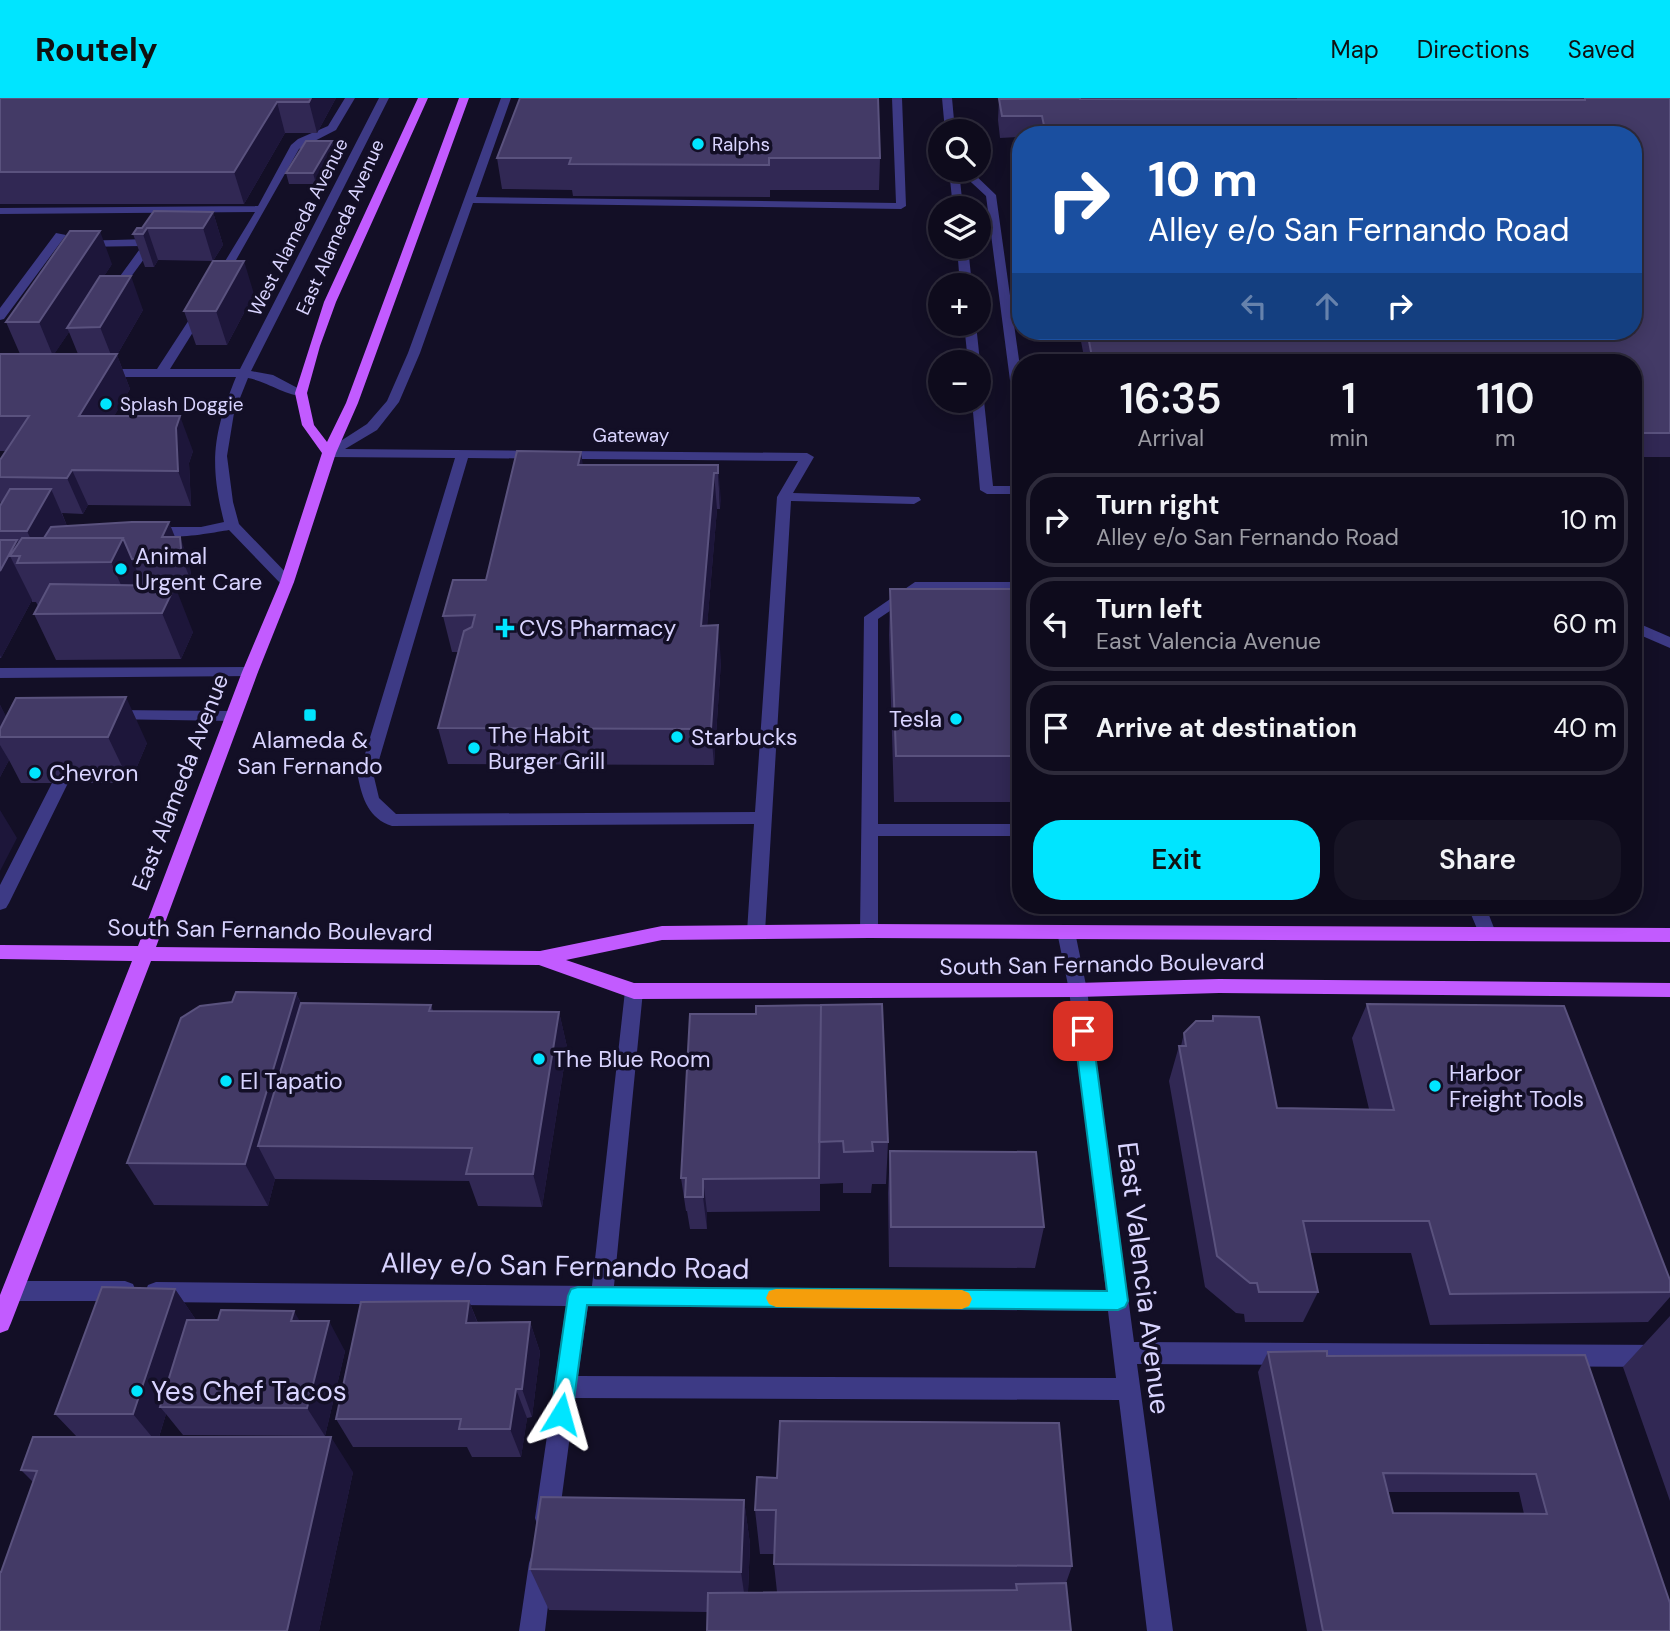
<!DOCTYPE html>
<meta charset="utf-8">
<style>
body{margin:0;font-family:"DM Sans",sans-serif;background:#171425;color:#f1f3f6;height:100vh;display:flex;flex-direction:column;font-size:26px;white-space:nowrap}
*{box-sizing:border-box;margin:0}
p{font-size:23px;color:#9b9ba3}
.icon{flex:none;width:38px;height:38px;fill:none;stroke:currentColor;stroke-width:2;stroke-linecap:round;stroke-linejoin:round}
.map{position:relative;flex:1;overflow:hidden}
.drawer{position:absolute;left:1012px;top:256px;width:630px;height:560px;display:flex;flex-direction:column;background:#0e0b1c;border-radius:28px;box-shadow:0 4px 18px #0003,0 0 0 2px #2e2b3b}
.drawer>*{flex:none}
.guide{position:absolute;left:1012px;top:28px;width:630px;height:214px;border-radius:28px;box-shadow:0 4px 18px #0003,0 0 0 2px #2e2b3b;background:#1a4fa0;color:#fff;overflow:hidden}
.tools{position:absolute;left:928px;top:21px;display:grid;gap:14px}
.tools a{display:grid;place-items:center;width:63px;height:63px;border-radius:50%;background:#0e0b1c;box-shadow:0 4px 18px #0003,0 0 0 2px #2e2b3b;font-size:35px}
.pin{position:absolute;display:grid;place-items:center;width:60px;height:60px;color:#fff;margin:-30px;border-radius:14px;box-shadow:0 4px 10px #0006}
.me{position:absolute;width:77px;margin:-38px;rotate:8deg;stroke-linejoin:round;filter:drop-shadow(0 0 5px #0008)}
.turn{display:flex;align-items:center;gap:24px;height:147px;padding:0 21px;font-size:32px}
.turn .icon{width:91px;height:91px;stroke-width:2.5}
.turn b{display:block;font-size:49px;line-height:60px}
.lanes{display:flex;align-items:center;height:66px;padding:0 21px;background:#0003;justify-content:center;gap:35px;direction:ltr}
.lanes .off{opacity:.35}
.eta{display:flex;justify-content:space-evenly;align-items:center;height:119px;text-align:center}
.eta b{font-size:42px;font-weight:600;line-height:49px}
.cta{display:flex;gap:14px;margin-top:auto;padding:14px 21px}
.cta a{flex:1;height:80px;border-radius:28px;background:#00e5ff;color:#111;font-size:28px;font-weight:600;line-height:80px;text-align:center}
.cta a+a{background:#171425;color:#f1f3f6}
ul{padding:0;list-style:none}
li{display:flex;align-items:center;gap:21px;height:94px;margin:0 14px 10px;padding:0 7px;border:4px solid #2e2b3b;border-radius:28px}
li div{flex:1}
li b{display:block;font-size:26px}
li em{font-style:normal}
header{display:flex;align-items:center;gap:42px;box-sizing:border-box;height:98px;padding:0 35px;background:#00e5ff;color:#111}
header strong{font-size:33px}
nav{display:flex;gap:38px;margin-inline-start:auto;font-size:24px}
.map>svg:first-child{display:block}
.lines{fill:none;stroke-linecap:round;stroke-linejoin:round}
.minor{fill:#3d3a85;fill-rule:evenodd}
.major{fill:#c25bff;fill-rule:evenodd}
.wall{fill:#312854;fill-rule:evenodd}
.shaded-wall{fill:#1d163a}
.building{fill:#433a66;stroke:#5a527e;stroke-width:2;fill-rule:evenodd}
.route{fill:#00e5ff;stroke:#0095a6;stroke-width:2}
.slow{fill:#f59e0b}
.poi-dot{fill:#00e5ff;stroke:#130f26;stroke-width:2.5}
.labels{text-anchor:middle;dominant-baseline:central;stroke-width:7;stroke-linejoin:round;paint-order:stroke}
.far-poi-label{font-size:19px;fill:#d9d4ff;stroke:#130f26;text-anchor:start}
.far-street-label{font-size:19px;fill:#d9d4ff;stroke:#130f26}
.poi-label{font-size:23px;fill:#d9d4ff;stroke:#130f26;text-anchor:start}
.street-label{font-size:23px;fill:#d9d4ff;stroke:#130f26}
.near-street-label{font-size:28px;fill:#d9d4ff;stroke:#130f26}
.near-poi-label{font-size:28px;fill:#d9d4ff;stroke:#130f26;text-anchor:start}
</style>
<header>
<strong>Routely</strong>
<nav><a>Map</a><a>Directions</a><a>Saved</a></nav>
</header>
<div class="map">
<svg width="1670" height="1533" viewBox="0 0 1670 1533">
<rect width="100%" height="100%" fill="#130f26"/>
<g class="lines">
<!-- minor -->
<path class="minor" d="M345,0h10l-19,32 -37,19 -76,134 -10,-2 42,-69 -255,2v-6l258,-2 33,-61 7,-6 30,-13z
M379,0h10l-138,273 22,4 34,18 -2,3c-14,2 -40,-15 -57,-18l-14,35 -7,43 6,46 6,22 53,55 2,3 -7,5 -5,-2 -53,-55c-18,3 -70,13 -84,1l7,-4h49l23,-5c-15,-60 -11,-88 12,-145h-137l-6,-4 6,-4h58l41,-63 4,-2 6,4 -38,61h70z
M501,0h10l-35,99 420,6 -4,-105h10l4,108 -5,3 -428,-6 -53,150 -21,49 -22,28 -32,19 462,4 7,4 -21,36 126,4 2,3 -7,4 -123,-3 -26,431 -3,5h-12l-3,-5 7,-108 -362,2c-23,-7 -30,-28 -34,-49l97,-319 -126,-1 -7,-4 45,-29 20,-23 21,-48zM468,360l330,3 -21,36 -22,315 -359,2 -17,-16 -5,-21z
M942,0h10l3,33h-10z
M949,72h21l26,25 24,172v48l-6,-4 -28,-215 -27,-25 4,37h-10z
M56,135l10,2 -62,84 -4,1v-12z
M150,137l10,2 -43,59 -4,1 -6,-3 35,-48 -62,1 -6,-3 6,-3 67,-2z
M957,149h11l4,38h-12z
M964,226h12l4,38 -2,3v-3h-10z
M978,299l6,4 9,85h27v8h-33l-7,-4 -8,-89h6z
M915,484h105v9l-102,1 -40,27v205h142v12h-142v95l-3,5h-12l-3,-5 4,-314z
M1633,523l37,16v11l-37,-16z
M250,569l5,1 3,4 -3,4 -255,2v-10z
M111,612l122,1 8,5 -8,5 -128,-2 -2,-4z
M60,679l8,6 -59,120 -3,5 -6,2v-25l52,-102z
M1467,807h18l11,28 -3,5h-12z
M1066,827l6,2 3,5 12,58 47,352 536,3v22l-533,-3 36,267h-26l-28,-231 -544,-2 -16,120 -3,9 -9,3 -9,-3 -3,-9 31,-212 -410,-4 -8,-3 -3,-7 3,-7 8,-3 436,4 33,-295 2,-5 7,-3 7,3 2,5 -29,295 492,5 -37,-301 -12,-58 3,-5zM588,1208l520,5 8,67 -538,-2z
M13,1183h112l8,3 3,7 -3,7 -8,3h-112l-8,-3 -3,-7 3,-7z
M541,1453l9,3 3,9 -8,68h-26l10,-68 3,-9z"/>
<!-- major -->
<path class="major" d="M418,0h10l-92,204 -16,44 -13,47 7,32 13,17 19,-39 113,-305h10l-111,305 -22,50 -42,129 -36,90 -102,275 384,4 122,-25 207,-2 801,4v14l-801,-4 -207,2 -96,20 68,23h444l141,-4 451,4v14l-451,-4 -141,4 -444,2 -95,-34 -388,-4 -140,362 -3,7 -8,3v-38l132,-334 -132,-2v-14l138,1 104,-274 38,-90 42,-129 -20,-28 -7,-32 29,-91z"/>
</g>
<!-- wall -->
<path class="wall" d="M0,0h336l-19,35h-32l-41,71h-244z
M1032,0l265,1v-1h373v359h-37v-95h-548l-6,-31h554v-196h-613v2l-20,1 -2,-18 1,-21z
M332,43l2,11 -18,32h-27l-3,-11z
M497,60h383l-1,32h-109v7l-197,-1 -1,-6 -70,-1z
M213,114l10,33 -10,16 -55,-1 -4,7h-9l-12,-33 9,-6z
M112,166l-8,12 39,34 -26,45 13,34 -16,27 79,35 -4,12 2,43 -103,-1 -5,9 -21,-1 5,13 108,11 14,24 3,22 -50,1 -1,2 52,46 -12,27 -125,1 -22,-46 4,-8 -2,-4h-4v-2l-31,58h-1v-152l1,-2 -1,-3v-41l6,-9h-6v-97h20l-14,-32zM69,234l9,22h-24z
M254,196l-27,51h-31l-12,-34z
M583,367h135l2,44h-3l-10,117 14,35 -7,104 -266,-1 -10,-36 21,-76h-7l-9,-36 43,-36z
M890,491h130v213h-126l-5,-167z
M0,607l6,12 141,26 -17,40h-109l-12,-23 -9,17z
M296,895l5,10 130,2 2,6 126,1 8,35 -25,160 -64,-1 -9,-25 -194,-2 -7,27 -114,-1 -27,-42 105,-161z
M1367,906l303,276v17l-22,25 -218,3 -19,-72h-101l8,39 -15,30h-58l-1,-8 -8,-1 -31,-26 -36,-206 10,-35h2l3,-13 27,-12 2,-5 64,92 92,1 -17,-71z
M756,916l132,128 -2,42h-14l-1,9h-28v-10l-23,1v27l-113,1v17h-17l-3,-18h-1l-5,-33z
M890,1053l154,76 -9,41 -146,-1 -1,-74z
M175,1191l21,31 104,1 45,30 -20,85 -142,-1 -17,-21 -7,23 194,35 -34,159h-319l1,-59 32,-90 -12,-12 56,-33 -22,-23z
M469,1203l9,22 52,-1 10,30 -8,65 -5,1 -6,39h-49l-5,-10h-114l-17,-28z
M1670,1218v185l-47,-134z
M1268,1254l59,4 258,-1 85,276h-363l-49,-259zM1387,1394h132l5,22 -131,-1z
M757,1379l315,89 -6,17 5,48 -364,-19 -158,-2 -19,-41 214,-69 6,44 -2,48h29l-3,-28v-10h-14l-5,-44z"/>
<!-- shaded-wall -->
<path class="shaded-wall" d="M311,0h25l-19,35 -8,-31z
M277,4l8,31 -41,71 -10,-32z
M332,43l2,11 -18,32 -3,-11z
M213,114l10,33 -10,16 -10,-33z
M147,130l11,32 -4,7 -11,-33z
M100,133l12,33 -41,63 -4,1 2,4 -16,24 -14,-34z
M244,163l10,33 -27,51 -11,-34z
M131,178l12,34 -26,45 13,34 -36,62 -15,-35 34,-56 -13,-33z
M180,318l13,35 -4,12 2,43 -13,-35 -2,-43z
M581,354l5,35 -8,-22z
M718,367l3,35 -1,9 -2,-36z
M72,372l16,35 -5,9 -16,-36z
M714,375l3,36 -13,153 -3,-36z
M51,391l20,46 -31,24 -13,-28z
M169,424l10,25 -17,-10z
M180,439l9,24 3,22 -10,-24z
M123,440l19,45 -11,25 -20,-46z
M17,442l11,23 -8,-7h-10l22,44 -31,58 -1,-3v-84z
M175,488l18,46 -12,27 -19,-46z
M718,527l3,36 -7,104 -3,-36z
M126,599l21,46 -17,40 -22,-46z
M0,607l17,32h-17z
M0,647l9,15 -9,17z
M0,712l17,28 -17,33z
M296,895l20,44 -58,109 17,33 -7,27 -23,-42z
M559,914l8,35 -25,160 -9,-33z
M703,1081l4,33v17l-4,-32z
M175,1191l21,31 -36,87 6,7 -9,29 -24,-29z
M469,1203l12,31 -15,-9z
M294,1213l17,30 -20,-20z
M329,1223l16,30 -20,85 -18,-28z
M530,1224l10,30 -8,65 -10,-28z
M516,1291l11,29 -6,39 -11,-28z
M331,1339l22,35 -34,159h-32z
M744,1402l6,44 -3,69 -6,-41z"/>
<!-- building -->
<path class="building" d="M0,0h311l-2,4h-32l-43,70h-234z
M520,0h358l2,60h-111v7l-200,-1 2,-6h-74z
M1080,0v1l505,1v-2h85v335h-37v-71h-540l-6,-31h546v-196h-587l-4,-19h-40l-3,-17z
M306,43h26l-19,32h-27z
M154,113l59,1 -10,16h-56l-4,6h-10l4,-6h5z
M70,133h30l-61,91h-33z
M213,163h31l-28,50h-32z
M100,178h31l-31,51 -33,1z
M0,256h117l-38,62h101l-4,12 2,43 -106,-1 -5,8 -67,-1v-17l29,-44h-29z
M517,353l64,1 -3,13h140v8h-4l-13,153 17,-1 -7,104 -273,-1 26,-97 8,-4 3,-12 -32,1 10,-36h33z
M10,391h41l-24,42h-27v-25z
M132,424h37l-7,15h18l2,22h-50l-9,-21h-79l7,-11z
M22,440h101l-12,24 -94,1 3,-7h-10z
M0,442h17l-17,31z
M50,486l125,2 -13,27 -128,1z
M890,491h130v167h-124z
M126,599l-18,40h-108v-8l16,-31z
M236,894l60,1 -51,171 -118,-1 54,-145 19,-12 32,-4z
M301,905l130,2 -2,6 130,1 -26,162h-67l6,-26 -214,-2z
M882,906l6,138h-16l1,9 -29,1 -1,-11 -24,1 2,-137z
M1367,906l197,2 106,274v12l-220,2 -21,-73h-126l15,71h-59l-2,-9h-7l-33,-27 -38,-210h7l-2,-13 12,-12h17v-5l46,1 18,91 117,2z
M821,907l-2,173 -116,1v18h-18l1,-19h-5l9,-164h66v-8z
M890,1053l146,1 8,75h-153z
M102,1189l73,2 -42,125h-78z
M469,1203l-3,22 64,-1 -8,67h-6l-6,40h-51l2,-10h-125l25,-117z
M221,1212l73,1 -3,10h38l-22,87 -147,-1 27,-87h31z
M1327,1253v5l258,-1 85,248v28h-347l-55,-279zM1383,1375l153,1 11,40 -154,-1z
M780,1323l279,2 13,143 -298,-2 2,-54h-21l2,-33 20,1z
M33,1339h298l-44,194h-287v-59h1l36,-101 -16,-1z
M541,1399l203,3 -3,72 -211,-3z
M1066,1485l5,48h-364l1,-38 309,-3 -1,-6z"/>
<!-- route -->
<path class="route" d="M1083,925l6,3 3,5 36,270 -3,6 -7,3 -531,-5 -15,109 -3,8 -8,3 -7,-3 -3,-8 17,-118 3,-7 7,-2 529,4 -33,-260 3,-5z"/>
<!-- slow -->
<path class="slow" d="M776,1191l186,1 7,3 3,6 -3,7 -7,3 -186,-2 -7,-3 -3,-6 3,-7z"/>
<!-- markers -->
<g class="poi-dot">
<circle cx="698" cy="46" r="7"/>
<circle cx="106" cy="306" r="7"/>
<circle cx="121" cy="471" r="7"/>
<path d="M501.5 519.5h7v7h7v7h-7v7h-7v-7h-7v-7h7z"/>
<rect x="303" y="610" width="14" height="14" rx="3.5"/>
<circle cx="956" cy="621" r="7"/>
<circle cx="677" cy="639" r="7"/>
<circle cx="474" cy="650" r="7"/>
<circle cx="35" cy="675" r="7"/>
<circle cx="539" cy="961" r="7"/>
<circle cx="226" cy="983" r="7"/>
<circle cx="1435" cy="988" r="7"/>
<circle cx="137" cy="1293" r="7"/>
</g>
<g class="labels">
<!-- far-poi labels -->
<g class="far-poi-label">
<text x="712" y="46">Ralphs</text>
<text x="120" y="306">Splash Doggie</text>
</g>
<!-- far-street labels -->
<g class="far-street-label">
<text transform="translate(298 129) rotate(-63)">West Alameda Avenue</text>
<text transform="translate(340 129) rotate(-66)">East Alameda Avenue</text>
<text x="631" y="337">Gateway</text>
</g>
<!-- poi labels -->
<g class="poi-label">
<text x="135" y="458">Animal<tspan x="135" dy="26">Urgent Care</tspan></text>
<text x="519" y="530">CVS Pharmacy</text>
<text x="942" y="621" text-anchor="end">Tesla</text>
<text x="488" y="637">The Habit<tspan x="488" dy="26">Burger Grill</tspan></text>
<text x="691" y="639">Starbucks</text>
<text x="310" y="642" text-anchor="middle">Alameda &amp;<tspan x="310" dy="26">San Fernando</tspan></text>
<text x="49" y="675">Chevron</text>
<text x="553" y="961">The Blue Room</text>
<text x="1449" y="975">Harbor<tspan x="1449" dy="26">Freight Tools</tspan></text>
<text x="240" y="983">El Tapatio</text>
</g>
<!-- street labels -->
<g class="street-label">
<text transform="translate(180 684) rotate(-69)">East Alameda Avenue</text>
<text transform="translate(270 832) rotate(1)">South San Fernando Boulevard</text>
<text transform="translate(1102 866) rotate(-1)">South San Fernando Boulevard</text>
</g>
<!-- near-street labels -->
<g class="near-street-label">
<text transform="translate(565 1168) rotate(1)">Alley e/o San Fernando Road</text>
<text transform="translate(1144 1180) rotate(83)">East Valencia Avenue</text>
</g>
<!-- near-poi labels -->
<g class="near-poi-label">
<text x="151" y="1293">Yes Chef Tacos</text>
</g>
</g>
</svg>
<div class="tools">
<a><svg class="icon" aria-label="search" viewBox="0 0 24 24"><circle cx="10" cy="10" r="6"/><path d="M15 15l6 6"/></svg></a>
<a><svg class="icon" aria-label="layers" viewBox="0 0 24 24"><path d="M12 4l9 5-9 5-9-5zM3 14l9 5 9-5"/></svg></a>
<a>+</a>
<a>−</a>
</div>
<div class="pin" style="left:1083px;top:933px;background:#d93025"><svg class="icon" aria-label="arrive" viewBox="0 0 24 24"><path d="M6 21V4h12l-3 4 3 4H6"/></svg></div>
<svg class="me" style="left:561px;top:1316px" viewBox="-20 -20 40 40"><path d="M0-17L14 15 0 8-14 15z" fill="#00e5ff" stroke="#fff" stroke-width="4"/></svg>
<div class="guide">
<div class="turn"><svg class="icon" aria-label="right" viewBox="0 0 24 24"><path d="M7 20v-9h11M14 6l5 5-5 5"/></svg><div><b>10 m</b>Alley e/o San Fernando Road</div></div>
<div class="lanes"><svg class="icon off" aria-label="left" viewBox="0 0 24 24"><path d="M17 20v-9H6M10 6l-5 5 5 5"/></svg><svg class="icon off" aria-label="ahead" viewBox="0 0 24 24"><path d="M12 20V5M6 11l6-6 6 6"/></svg><svg class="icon" aria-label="right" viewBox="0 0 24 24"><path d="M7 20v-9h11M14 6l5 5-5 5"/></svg></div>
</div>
<section class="drawer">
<div class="eta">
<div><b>16:35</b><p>Arrival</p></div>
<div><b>1</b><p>min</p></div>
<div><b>110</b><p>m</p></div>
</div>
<ul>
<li><svg class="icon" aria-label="right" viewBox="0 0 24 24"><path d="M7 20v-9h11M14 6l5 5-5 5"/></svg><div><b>Turn right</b><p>Alley e/o San Fernando Road</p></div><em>10 m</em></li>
<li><svg class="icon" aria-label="left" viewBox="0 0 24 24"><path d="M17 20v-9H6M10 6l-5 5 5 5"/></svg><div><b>Turn left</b><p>East Valencia Avenue</p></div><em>60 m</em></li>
<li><svg class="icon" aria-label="arrive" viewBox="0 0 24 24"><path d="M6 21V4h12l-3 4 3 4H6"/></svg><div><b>Arrive at destination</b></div><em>40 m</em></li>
</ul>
<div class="cta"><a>Exit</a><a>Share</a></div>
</section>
</div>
